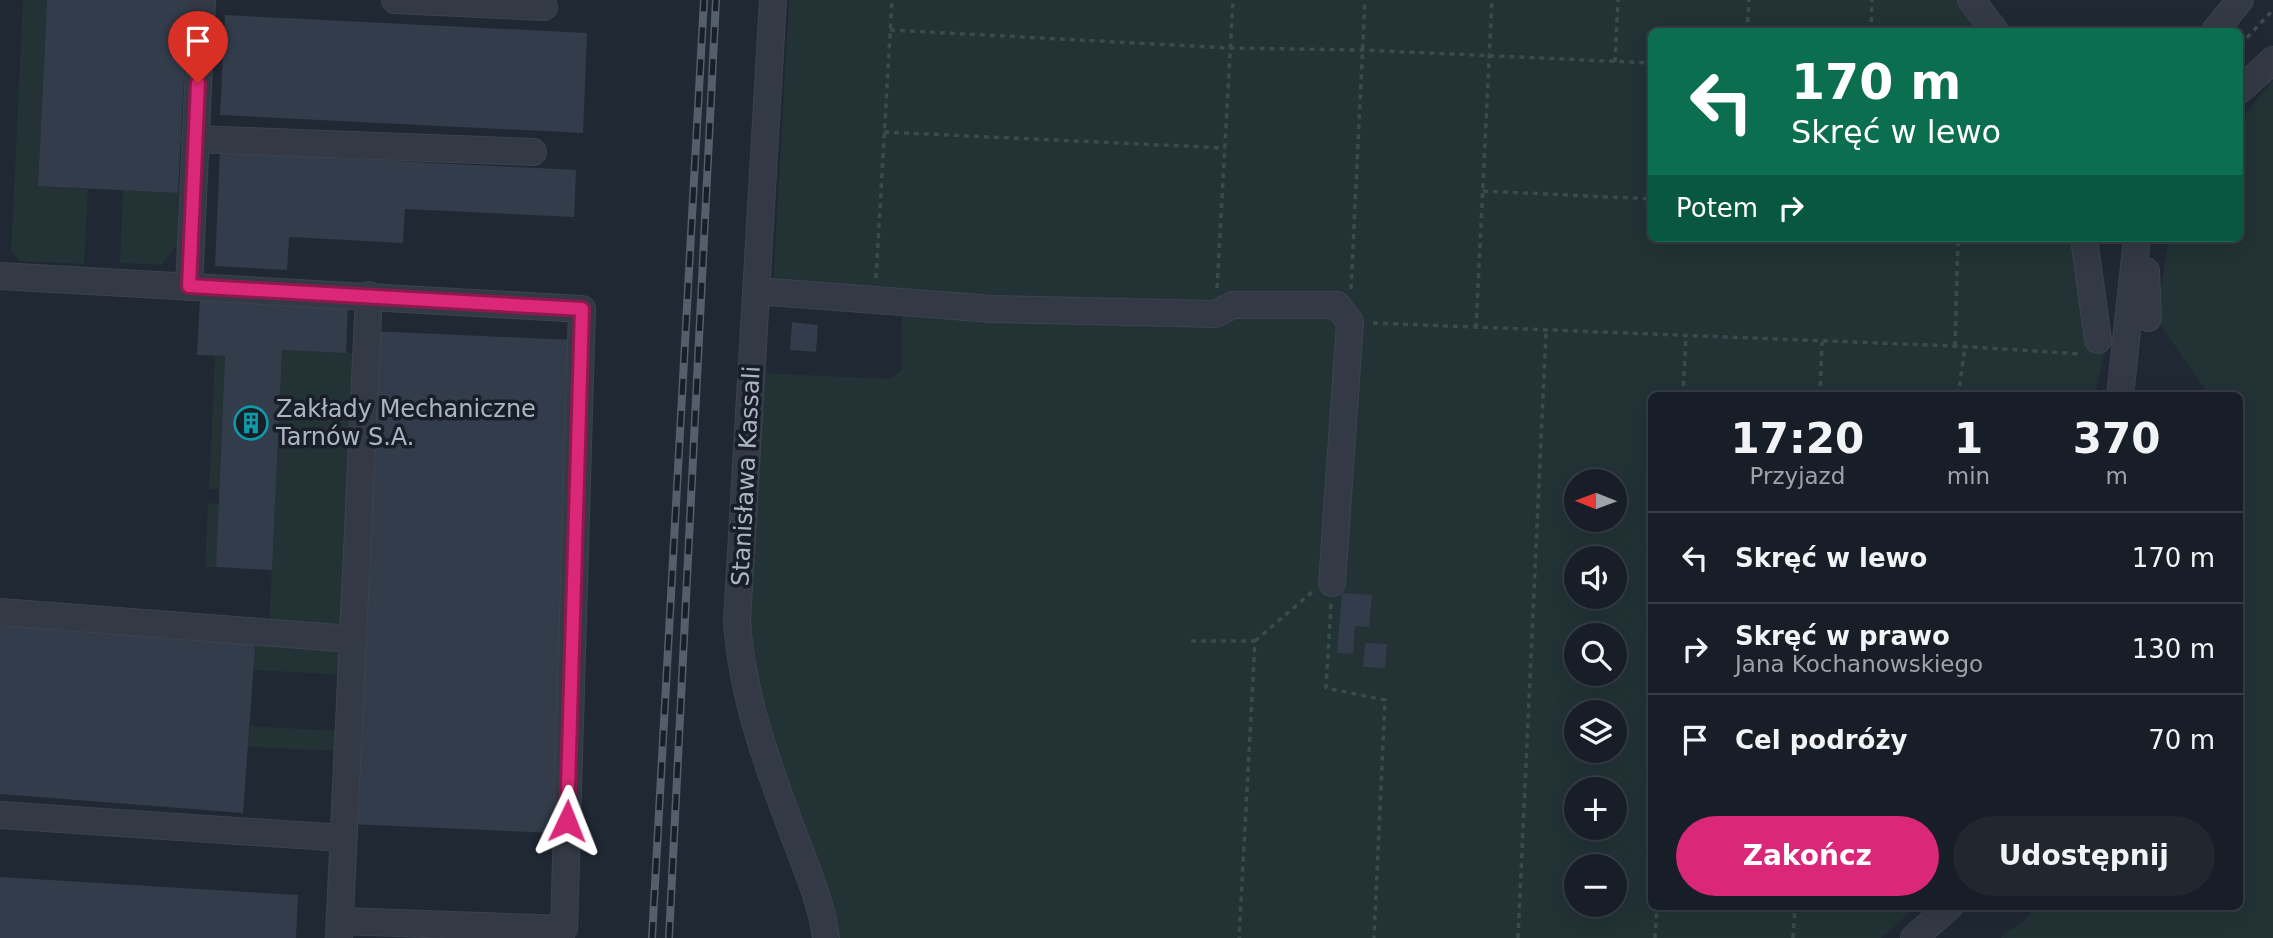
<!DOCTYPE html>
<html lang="pl">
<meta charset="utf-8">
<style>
body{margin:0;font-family:"DejaVu Sans",sans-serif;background:#21272f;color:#f1f3f6;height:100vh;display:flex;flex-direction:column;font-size:26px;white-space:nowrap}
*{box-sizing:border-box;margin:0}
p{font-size:23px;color:#9fa2a7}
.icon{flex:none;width:38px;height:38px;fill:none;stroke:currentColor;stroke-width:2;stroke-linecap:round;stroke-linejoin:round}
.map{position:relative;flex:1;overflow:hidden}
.sheet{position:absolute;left:1648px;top:392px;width:595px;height:518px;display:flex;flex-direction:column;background:#181e27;border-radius:10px;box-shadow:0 7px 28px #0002,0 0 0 2px #363c44}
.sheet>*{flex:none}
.guide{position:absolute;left:1648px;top:28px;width:595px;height:214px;border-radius:10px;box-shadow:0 7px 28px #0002,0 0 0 2px #363c44;background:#0b6e4f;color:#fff;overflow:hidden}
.needle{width:46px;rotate:271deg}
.fabs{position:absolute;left:1564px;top:469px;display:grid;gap:14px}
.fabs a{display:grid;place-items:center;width:63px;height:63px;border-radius:50%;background:#181e27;box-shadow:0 7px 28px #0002,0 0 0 2px #363c44;font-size:35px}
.pin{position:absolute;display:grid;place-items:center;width:60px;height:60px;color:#fff;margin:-72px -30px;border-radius:50% 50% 50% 0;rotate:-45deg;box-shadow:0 0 7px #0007}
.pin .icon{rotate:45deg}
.me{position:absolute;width:77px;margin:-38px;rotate:2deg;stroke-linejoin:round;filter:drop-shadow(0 0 5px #0008)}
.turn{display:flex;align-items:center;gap:24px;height:147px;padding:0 28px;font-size:32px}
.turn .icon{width:91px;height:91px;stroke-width:2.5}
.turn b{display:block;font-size:49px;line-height:60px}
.then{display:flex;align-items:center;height:66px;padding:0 28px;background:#0003;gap:14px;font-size:26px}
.eta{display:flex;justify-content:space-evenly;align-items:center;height:119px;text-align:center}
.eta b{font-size:42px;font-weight:700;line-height:49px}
.button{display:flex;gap:14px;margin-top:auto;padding:14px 28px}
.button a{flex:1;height:80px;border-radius:42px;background:#db2777;color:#fff;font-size:28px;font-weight:700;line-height:80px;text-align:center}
.button a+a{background:#21272f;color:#f1f3f6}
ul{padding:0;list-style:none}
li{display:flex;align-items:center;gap:21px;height:91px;padding:0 28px;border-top:2px solid #363c44}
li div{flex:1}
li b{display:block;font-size:26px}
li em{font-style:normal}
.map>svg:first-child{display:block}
.green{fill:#223235;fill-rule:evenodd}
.building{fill:#323c4a}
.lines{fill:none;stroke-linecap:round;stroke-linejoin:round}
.minor-casing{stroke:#3d434e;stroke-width:28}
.path{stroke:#3a4b4d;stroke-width:3.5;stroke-dasharray:5 5;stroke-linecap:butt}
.minor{stroke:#333a45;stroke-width:26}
.rail-casing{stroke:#555e6b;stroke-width:8}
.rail{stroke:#191f29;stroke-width:5;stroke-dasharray:16;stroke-linecap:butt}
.route-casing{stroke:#8e194d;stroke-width:18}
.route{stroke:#db2777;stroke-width:12}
.labels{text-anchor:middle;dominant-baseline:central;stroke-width:7;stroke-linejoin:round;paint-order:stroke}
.poi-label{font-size:24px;fill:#adb4c2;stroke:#191f29;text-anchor:start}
.street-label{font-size:24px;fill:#adb4c2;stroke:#191f29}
</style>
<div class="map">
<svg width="2273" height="938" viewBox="0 0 2273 938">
<rect width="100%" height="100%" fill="#202834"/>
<!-- green -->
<path class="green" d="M23,0h24l-9,185 50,4 -4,75 -64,-3 -9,-10z
M789,0h1167l25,31 -329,1v206h424l31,103 -12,54 -443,1v510l264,1 -35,31h-1048l-87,-278 16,-287 128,6 11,-8 1,-63 -130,-6zM1577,481h38v39h-38zM1577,558h38v39h-38zM1577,635h38v39h-38zM1577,712h38v39h-38zM1577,789h38v39h-38zM1577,866h38v39h-38z
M2273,80v858h-273l28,-21 5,-10 207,-1v-510l-37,-1 2,-6 -49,-70 13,-81h71v-117z
M123,190l55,3 -1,52 -16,20 -41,-2z
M282,350l76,3 -11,278 -78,-3z
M215,356h10l-6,133h-10z
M208,503l11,1 -3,63h-11z
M256,641l90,4 -1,30 -91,-5z
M250,726l88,5v20l-90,-4z"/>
<!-- building -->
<path class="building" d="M47,0h141l-10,193 -140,-7z
M225,15l362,18 -4,100 -363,-18z
M220,152l356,18 -2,47 -169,-8 -2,34 -114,-6 -2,33 -72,-4z
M200,298l148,7 -2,48 -64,-3 -10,220 -56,-3 9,-211 -28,-1z
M792,322l26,3 -2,27 -26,-2z
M371,331l203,9 -21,493 -204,-9z
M1342,593l30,2 -3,32 -14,-1 -2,28 -16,-1z
M0,617l256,19 -13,177 -243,-19z
M1365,643l22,1 -2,24 -22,-1z
M0,877l298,18 -2,43h-296z"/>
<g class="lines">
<defs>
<path id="minor" d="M395,0l149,7
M773,0l-36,621c5,74 29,140 55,209 13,35 29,70 34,108
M1971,0l25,32
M2214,32l26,-32
M2240,90l33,-30
M195,139l338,13
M2084,238l14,102
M2146,271l2,47
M0,276l582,33 -18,620 -224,-8
M189,287l13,-287
M757,291l236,18 222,5 18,-9h104l13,17 -18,261
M2120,396l17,-158
M0,612l352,27
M0,815l343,23
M339,936l30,-641
M1914,938l36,-32"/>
</defs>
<!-- minor casing -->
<use href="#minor" class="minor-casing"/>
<!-- path -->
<path class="path" d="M890,30l340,18 132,2 290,13
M1747,32l2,-32
M1871,32l1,-32
M2240,45l33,-35
M1615,62l3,-62
M884,132l341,16
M1483,191l169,8
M876,278l16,-278
M1217,288l16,-288
M1351,289l14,-289
M1373,323l582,23 127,8
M1476,328l16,-328
M1955,346l3,-108
M1683,396l3,-60
M1820,396l2,-54
M1958,396l7,-49
M1331,604l-5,84 59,12 -11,238
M1191,641h64l-16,297
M1255,641l57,-49
M1518,938l28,-606
M1655,938l2,-32
M1793,938l2,-32"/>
<!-- minor -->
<use href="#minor" class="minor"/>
<defs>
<path id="rail" d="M652,938l52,-938
M669,938l47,-938"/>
</defs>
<!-- rail casing -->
<use href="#rail" class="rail-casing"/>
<!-- rail -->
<use href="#rail" class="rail"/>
</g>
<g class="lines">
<defs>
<path id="route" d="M198,83l-9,203 393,23 -15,512"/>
</defs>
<!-- route casing -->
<use href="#route" class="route-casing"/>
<!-- route -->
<use href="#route" class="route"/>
</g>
<!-- icons -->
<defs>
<symbol id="building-ring" viewBox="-11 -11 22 22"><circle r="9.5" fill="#191f29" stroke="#0f9aa8" stroke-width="1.5"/><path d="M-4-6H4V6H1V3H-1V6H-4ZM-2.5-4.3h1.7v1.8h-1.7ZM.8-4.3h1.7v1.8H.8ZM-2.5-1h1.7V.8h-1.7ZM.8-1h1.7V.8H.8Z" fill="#0f9aa8"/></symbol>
</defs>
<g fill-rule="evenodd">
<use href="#building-ring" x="232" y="404" width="38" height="38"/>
</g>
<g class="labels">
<!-- poi labels -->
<g class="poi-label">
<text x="276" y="409">Zakłady Mechaniczne<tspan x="276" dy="28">Tarnów S.A.</tspan></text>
</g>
<!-- street labels -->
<g class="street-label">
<text transform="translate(746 476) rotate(-87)">Stanisława Kassali</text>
</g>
</g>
</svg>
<div class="fabs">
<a><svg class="needle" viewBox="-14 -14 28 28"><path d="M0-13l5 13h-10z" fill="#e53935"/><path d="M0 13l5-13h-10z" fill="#9fa2a7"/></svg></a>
<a><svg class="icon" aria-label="sound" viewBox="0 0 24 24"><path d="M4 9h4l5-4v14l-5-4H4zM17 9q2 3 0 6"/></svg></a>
<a><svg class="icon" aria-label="search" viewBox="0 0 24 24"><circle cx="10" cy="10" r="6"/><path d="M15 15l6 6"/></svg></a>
<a><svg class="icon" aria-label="layers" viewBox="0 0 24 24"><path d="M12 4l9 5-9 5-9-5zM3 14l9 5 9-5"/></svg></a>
<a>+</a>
<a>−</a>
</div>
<div class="pin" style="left:198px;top:83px;background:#d93025"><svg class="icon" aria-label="arrive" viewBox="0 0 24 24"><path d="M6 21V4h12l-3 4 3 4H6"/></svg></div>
<svg class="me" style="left:567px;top:821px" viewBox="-20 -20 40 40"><path d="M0-17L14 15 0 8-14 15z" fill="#db2777" stroke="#fff" stroke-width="4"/></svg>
<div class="guide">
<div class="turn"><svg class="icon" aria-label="left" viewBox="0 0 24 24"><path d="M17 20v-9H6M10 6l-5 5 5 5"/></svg><div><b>170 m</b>Skręć w lewo</div></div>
<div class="then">Potem<svg class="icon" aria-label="right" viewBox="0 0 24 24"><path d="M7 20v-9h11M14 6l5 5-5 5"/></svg></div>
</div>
<section class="sheet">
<div class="eta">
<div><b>17:20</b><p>Przyjazd</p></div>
<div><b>1</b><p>min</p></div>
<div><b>370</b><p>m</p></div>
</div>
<ul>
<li><svg class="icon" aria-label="left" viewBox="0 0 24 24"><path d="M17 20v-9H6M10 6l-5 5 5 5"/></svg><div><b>Skręć w lewo</b></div><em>170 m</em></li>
<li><svg class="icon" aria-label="right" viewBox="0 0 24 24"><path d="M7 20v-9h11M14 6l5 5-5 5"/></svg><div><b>Skręć w prawo</b><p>Jana Kochanowskiego</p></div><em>130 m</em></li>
<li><svg class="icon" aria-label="arrive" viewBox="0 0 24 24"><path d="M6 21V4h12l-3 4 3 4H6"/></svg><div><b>Cel podróży</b></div><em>70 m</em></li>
</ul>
<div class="button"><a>Zakończ</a><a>Udostępnij</a></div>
</section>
</div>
